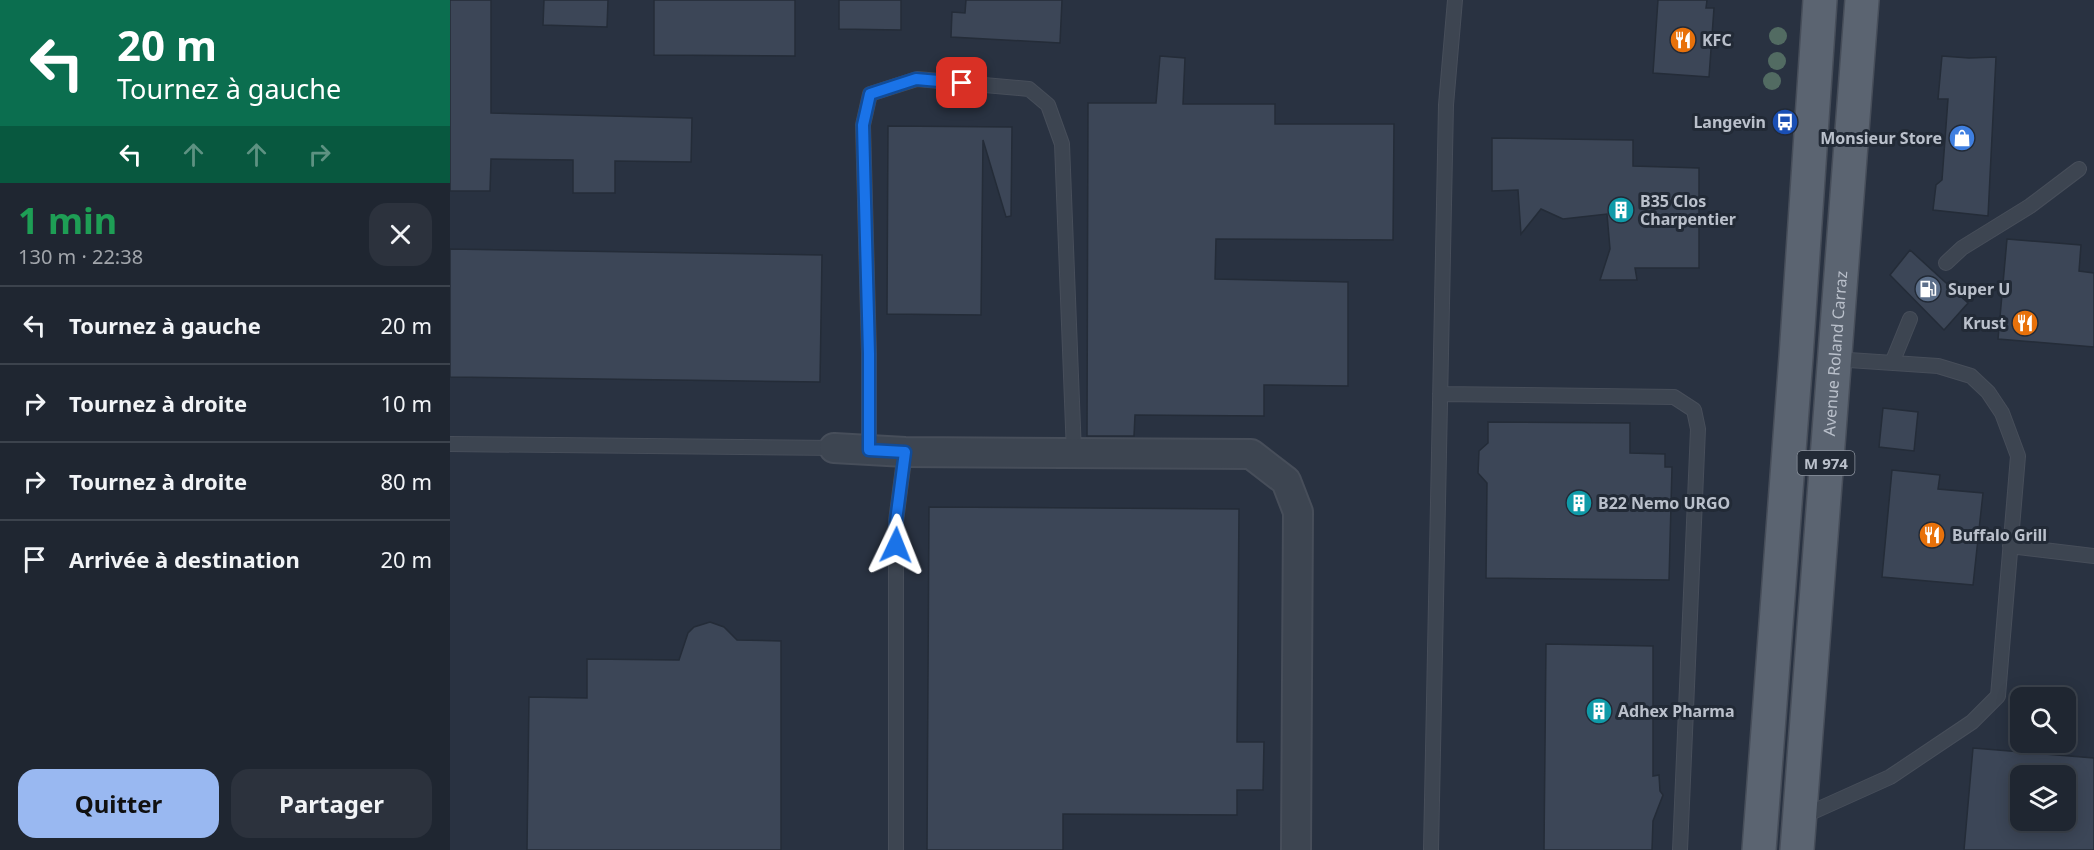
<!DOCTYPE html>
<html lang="fr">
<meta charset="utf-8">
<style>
body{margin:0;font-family:"Noto Sans",sans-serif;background:#2c323d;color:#f1f3f6;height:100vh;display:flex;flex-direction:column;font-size:22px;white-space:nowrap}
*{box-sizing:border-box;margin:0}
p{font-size:20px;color:#a1a5ab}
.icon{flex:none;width:33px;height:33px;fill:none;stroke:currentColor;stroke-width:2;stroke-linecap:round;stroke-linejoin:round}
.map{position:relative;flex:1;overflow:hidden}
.side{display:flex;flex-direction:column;background:#1f2631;width:450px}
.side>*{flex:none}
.banner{background:#0b6e4f;color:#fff;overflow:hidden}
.buttons{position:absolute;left:1560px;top:687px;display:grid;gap:12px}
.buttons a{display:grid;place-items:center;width:66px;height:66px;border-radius:12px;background:#1f2631;box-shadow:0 3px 15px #0003,0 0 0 2px #3c434d;font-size:30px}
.pin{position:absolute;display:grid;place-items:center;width:51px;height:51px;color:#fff;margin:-26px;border-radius:12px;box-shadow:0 3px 9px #0006}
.me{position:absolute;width:66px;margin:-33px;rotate:2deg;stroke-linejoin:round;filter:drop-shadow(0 0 4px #0008)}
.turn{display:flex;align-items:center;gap:21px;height:126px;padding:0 18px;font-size:27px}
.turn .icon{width:78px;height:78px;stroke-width:2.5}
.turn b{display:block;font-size:42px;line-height:51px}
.lanes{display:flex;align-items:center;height:57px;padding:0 18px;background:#0003;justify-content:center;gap:30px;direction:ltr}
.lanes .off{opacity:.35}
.round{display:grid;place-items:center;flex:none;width:63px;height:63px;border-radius:18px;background:#2c323d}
.head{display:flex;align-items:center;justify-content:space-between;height:102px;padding:0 18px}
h1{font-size:36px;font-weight:700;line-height:45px;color:#1e9e55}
.action{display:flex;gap:12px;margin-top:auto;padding:12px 18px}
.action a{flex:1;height:69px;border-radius:18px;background:#99b8f1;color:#111;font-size:24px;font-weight:700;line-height:69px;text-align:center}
.action a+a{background:#2c323d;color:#f1f3f6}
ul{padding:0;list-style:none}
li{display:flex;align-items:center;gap:18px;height:78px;padding:0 18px;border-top:2px solid #3c434d}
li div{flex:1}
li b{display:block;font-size:22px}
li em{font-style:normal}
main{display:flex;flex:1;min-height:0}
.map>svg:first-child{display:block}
.building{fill:#3c4657;stroke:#242c38;stroke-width:1.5;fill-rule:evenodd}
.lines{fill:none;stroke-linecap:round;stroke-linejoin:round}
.service-casing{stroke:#474e5a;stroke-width:16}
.minor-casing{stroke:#474e5a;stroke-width:32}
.primary-casing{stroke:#474e5a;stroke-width:36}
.service{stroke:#3d4551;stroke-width:14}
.minor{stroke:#3d4551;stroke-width:28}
.primary{stroke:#5b6471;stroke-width:33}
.tree{fill:#526b62}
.route-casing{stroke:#114b97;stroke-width:15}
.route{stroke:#1a73e8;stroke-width:10}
.labels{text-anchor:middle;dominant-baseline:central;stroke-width:6;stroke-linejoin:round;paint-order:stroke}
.shield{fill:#222a36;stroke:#8c939e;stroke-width:1.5}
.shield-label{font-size:15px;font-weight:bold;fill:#bac0cb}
.poi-label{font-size:16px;font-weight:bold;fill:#bac0cb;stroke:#222a36;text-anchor:start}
.street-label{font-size:16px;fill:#bac0cb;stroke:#222a36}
</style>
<main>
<section class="side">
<div class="banner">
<div class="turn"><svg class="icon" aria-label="left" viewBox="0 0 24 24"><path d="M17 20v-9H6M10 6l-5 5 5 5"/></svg><div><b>20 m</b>Tournez à gauche</div></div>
<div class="lanes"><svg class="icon" aria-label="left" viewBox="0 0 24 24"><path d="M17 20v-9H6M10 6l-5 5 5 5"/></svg><svg class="icon off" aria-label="ahead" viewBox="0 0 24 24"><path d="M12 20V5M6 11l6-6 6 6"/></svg><svg class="icon off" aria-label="ahead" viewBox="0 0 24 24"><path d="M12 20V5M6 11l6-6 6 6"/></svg><svg class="icon off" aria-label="right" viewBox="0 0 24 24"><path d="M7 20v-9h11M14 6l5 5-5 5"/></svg></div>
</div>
<div class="head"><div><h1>1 min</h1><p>130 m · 22:38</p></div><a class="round"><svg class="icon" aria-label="close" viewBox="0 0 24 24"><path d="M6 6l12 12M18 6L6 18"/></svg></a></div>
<ul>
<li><svg class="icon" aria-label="left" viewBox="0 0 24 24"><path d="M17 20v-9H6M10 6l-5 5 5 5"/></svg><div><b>Tournez à gauche</b></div><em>20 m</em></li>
<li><svg class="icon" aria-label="right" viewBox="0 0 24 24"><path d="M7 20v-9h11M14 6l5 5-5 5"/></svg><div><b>Tournez à droite</b></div><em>10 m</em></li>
<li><svg class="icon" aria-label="right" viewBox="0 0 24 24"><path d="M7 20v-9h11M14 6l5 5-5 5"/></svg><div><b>Tournez à droite</b></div><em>80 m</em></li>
<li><svg class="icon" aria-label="arrive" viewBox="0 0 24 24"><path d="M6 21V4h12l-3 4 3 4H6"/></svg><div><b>Arrivée à destination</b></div><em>20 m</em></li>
</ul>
<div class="action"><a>Quitter</a><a>Partager</a></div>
</section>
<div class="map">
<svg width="1644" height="850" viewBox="0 0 1644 850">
<rect width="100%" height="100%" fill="#293241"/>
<!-- building -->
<path class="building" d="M0,0h41v113l201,5 -1,44 -76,-1v32h-42v-33l-82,-1 -1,32h-40z
M94,0h64l-1,27 -64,-2z
M204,0h141v56l-141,-1z
M389,0h62v30l-62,-1z
M516,0h96l-2,43 -109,-6 1,-25 13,1z
M1208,0h49l-1,8h8l-5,69 -56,-4z
M710,56l25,2 -2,46h92v20h119l-1,116 -177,-1 -1,40 133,3v104l-84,-1v31l-129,-1 -1,21h-47l1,-333h68z
M1492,56l27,2 27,-1 -8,159 -55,-6 3,-25 6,-5 6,-81h-10z
M438,126l124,1 -1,89 -5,1 -23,-77 -2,175 -94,-1z
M1042,138l141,2v26l66,2v100h-64l2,12h-37l10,-31 -3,-35 -44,5 -22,-10 -20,25 -3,-44 -26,1z
M1557,239l74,6 -2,26 15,2v74l-96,-8z
M0,249l372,6 -2,127 -370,-5z
M1460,250l58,53 -24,27 -54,-55z
M1433,408l35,4 -4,39 -35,-4z
M1038,422l142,1v30l35,1v13h7l-3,113 -183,-2 1,-95 -9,-10 1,-22 9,-8z
M1442,470l48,5 -2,14 45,4 -10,92 -91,-8z
M479,507l310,2 -2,233h27l-1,48h-26v25l-174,-1v36h-136z
M260,622l14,5 13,13 44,1v209h-254l2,-153 58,1v-39l92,1 9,-27 6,-6z
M1096,644l107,2v130l6,-1 1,16 3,4 -10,26 -1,29h-108z
M1523,748l121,10v92h-130zM1570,776h46v44h-46z"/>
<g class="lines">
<defs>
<path id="service" d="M1496,263l16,-15 68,-42 49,-37
M1442,363l18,-44
M990,394l234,3 20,13 4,19 -18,421
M0,444l384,4
M419,450v-96l-6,-229 7,-31 47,-15 112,10 19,16 14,39 12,309
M1560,546l84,10
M1349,818l91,-41 82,-55 26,-26 20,-240 -16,-43 -14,-21 -17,-16 -33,-10 -104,-7
M446,850v-329l9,-69
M981,850l15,-745 9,-105"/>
<path id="minor" d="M384,448l71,4 346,2 35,27 12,31 -2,338"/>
<g id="primary">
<path d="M1309,850l37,-493 24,-357"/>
<path id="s1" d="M1347,850l65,-850"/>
</g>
</defs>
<!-- service casing -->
<use href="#service" class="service-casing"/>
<!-- minor casing -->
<use href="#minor" class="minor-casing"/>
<!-- primary casing -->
<use href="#primary" class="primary-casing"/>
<!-- service -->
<use href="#service" class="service"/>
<!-- minor -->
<use href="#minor" class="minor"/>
<!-- primary -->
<use href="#primary" class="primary"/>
</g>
<!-- trees -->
<g class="tree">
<circle cx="1328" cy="36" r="9"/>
<circle cx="1327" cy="61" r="9"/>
<circle cx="1322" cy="81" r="9"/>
</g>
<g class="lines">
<defs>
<path id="route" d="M446,545v-24l9,-69 -36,-2v-96l-6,-229 7,-31 46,-15 46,4"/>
</defs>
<!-- route casing -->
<use href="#route" class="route-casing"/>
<!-- route -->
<use href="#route" class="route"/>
</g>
<!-- icons -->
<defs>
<symbol id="restaurant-disc" viewBox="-11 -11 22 22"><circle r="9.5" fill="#e8710a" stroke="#222a36"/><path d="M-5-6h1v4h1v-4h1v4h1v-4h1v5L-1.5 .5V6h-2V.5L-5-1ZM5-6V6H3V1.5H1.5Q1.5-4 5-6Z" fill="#fff"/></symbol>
<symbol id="bus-disc" viewBox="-11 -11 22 22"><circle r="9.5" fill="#1a4fb4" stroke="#222a36"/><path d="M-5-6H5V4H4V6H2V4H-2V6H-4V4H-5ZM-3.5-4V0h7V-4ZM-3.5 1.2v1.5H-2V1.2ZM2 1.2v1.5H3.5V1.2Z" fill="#fff"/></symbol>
<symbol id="shop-disc" viewBox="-11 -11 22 22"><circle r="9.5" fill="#3f7fe0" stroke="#222a36"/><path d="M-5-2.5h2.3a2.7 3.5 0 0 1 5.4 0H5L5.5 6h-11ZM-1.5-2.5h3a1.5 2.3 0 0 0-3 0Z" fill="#fff"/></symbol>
<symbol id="building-disc" viewBox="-11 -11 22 22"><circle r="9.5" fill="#0f9aa8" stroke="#222a36"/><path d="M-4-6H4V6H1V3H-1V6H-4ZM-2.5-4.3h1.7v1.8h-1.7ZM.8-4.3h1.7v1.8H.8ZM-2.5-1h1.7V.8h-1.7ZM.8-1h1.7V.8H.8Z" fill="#fff"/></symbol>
<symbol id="fuel-disc" viewBox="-11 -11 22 22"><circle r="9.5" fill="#5c6f8a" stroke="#222a36"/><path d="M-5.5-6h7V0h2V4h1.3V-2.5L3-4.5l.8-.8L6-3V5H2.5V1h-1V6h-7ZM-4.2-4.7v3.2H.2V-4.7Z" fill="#fff"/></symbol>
</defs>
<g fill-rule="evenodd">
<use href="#restaurant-disc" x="1218" y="25" width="30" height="30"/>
<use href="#bus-disc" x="1320" y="107" width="30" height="30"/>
<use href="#shop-disc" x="1497" y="123" width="30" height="30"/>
<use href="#building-disc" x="1156" y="195" width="30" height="30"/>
<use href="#fuel-disc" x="1463" y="274" width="30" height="30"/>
<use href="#restaurant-disc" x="1560" y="308" width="30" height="30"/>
<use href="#building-disc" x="1114" y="488" width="30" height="30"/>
<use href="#restaurant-disc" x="1467" y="520" width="30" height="30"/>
<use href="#building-disc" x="1134" y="696" width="30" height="30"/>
</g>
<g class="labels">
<!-- shield labels -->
<rect class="shield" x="1347.5" y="451" width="57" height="24" rx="4.5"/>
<g class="shield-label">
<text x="1376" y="463">M 974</text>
</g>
<!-- poi labels -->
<g class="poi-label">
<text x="1252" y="40">KFC</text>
<text x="1316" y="122" text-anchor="end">Langevin</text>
<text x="1492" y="138" text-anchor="end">Monsieur Store</text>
<text x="1190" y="201">B35 Clos<tspan x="1190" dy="18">Charpentier</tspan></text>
<text x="1498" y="289">Super U</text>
<text x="1556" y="323" text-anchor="end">Krust</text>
<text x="1148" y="503">B22 Nemo URGO</text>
<text x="1502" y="535">Buffalo Grill</text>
<text x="1168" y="711">Adhex Pharma</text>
</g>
<!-- street labels -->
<g class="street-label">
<text stroke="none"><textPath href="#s1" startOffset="498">Avenue Roland Carraz</textPath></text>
</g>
</g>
</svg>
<div class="buttons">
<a><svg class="icon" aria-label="search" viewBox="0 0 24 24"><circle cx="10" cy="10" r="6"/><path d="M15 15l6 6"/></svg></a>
<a><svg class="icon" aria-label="layers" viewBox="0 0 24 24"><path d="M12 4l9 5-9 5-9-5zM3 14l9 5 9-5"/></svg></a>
</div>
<div class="pin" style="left:512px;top:83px;background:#d93025"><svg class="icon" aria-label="arrive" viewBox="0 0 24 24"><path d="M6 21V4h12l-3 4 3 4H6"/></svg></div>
<svg class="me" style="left:446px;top:545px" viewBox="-20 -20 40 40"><path d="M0-17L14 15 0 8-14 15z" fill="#1a73e8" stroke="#fff" stroke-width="4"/></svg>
</div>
</main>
